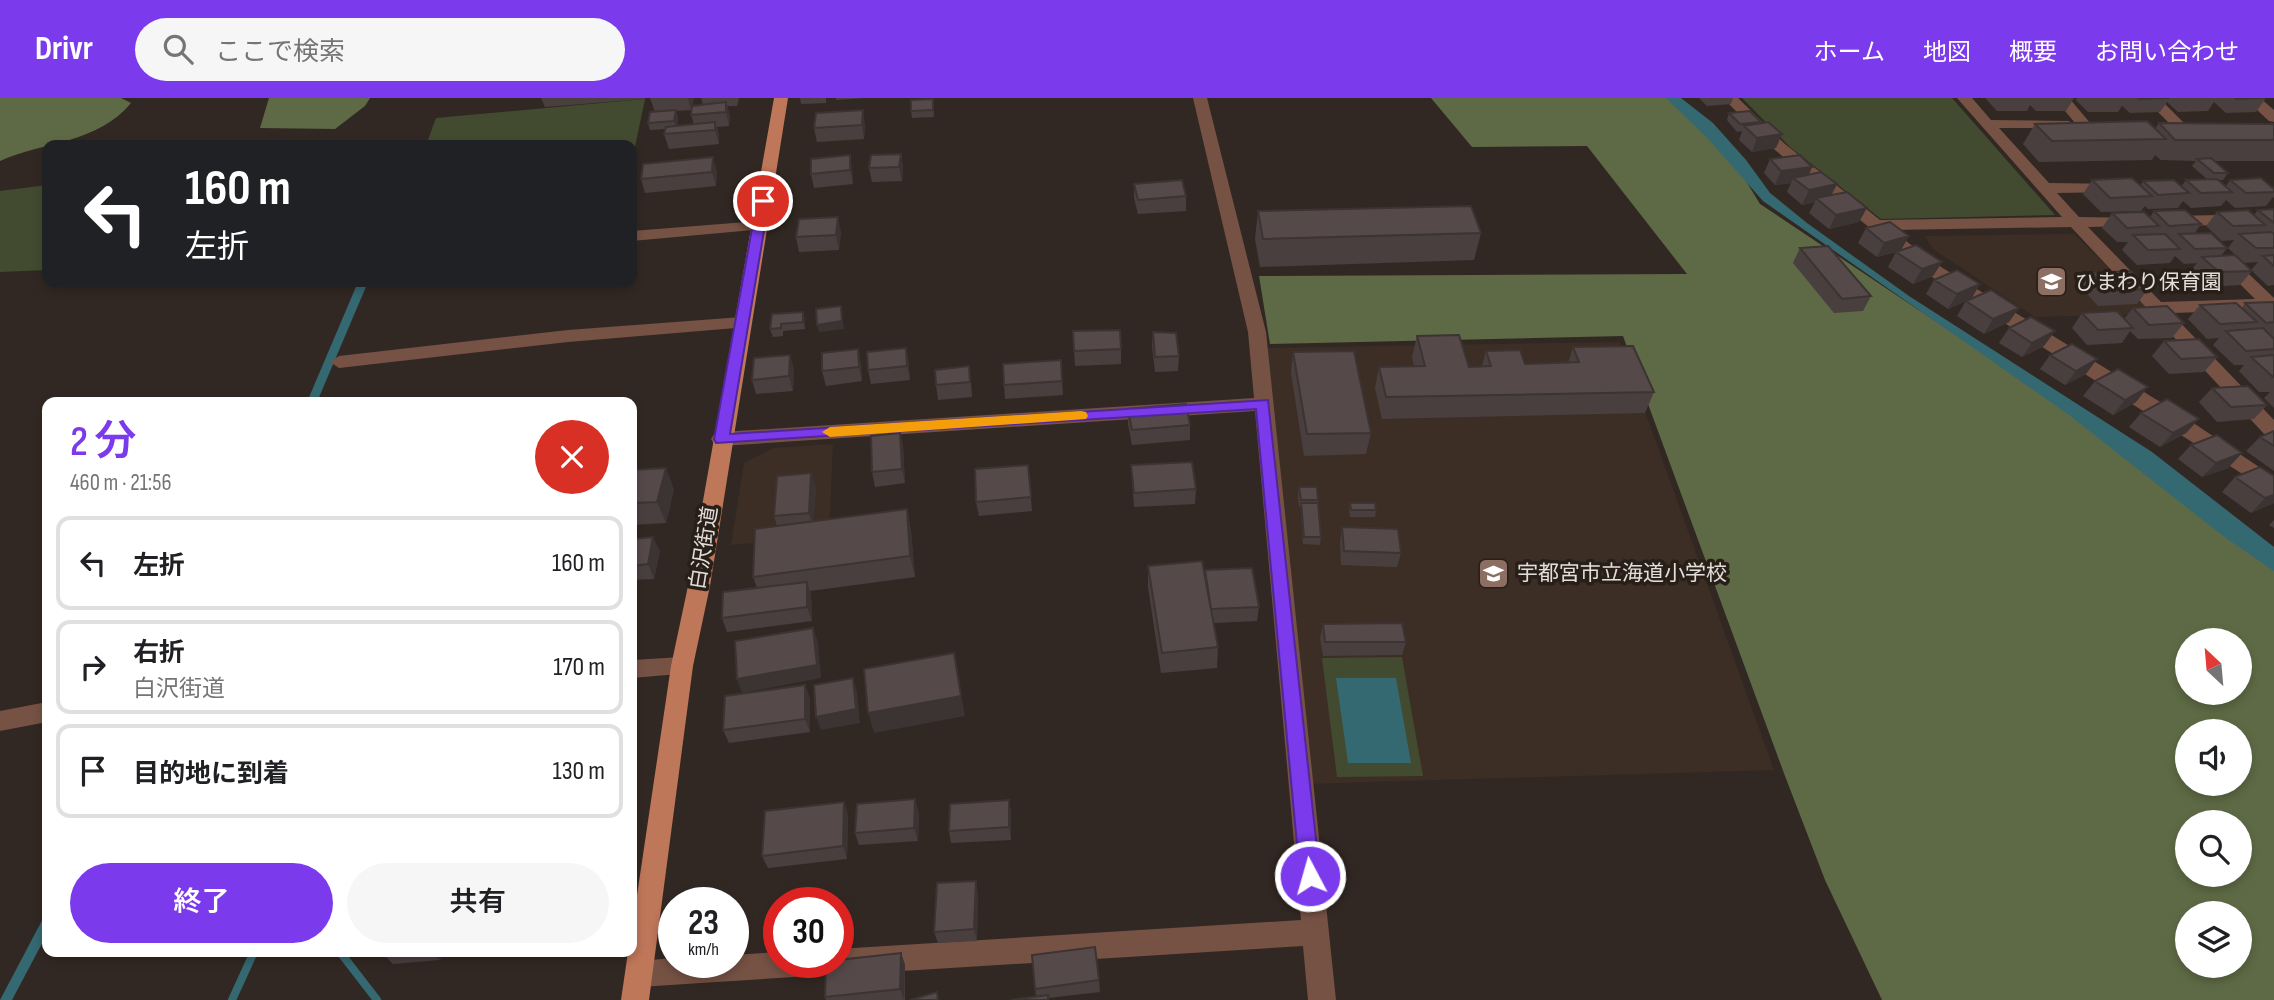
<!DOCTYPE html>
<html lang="ja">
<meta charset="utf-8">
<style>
body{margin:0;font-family:"Sofia Sans Condensed","Noto Sans JP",sans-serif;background:#f6f6f6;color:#202124;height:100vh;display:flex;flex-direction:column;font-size:26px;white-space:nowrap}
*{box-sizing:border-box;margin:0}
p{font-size:23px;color:#757577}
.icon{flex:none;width:38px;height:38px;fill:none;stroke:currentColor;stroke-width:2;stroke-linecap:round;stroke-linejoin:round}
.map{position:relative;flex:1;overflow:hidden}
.panel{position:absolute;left:42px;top:299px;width:595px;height:560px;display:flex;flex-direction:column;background:#fff;border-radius:14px;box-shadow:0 4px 10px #0003}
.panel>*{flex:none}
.banner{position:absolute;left:42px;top:42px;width:595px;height:147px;border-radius:14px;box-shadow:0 4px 10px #0003;background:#202124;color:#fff;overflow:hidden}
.needle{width:46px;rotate:334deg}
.fabs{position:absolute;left:2175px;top:530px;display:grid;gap:14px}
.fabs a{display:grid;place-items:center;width:77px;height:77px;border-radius:50%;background:#fff;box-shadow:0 4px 10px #0003;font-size:35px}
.speed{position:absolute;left:658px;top:789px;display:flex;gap:14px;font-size:35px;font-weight:700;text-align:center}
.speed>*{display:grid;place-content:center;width:91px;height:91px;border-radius:50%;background:#fff;box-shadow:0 4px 10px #0003;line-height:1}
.speed small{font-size:18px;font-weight:400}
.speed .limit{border:10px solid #d22;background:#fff;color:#111}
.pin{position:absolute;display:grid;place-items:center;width:60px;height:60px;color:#fff;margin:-30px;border:4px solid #fff;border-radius:50%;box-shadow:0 2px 7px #0007}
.me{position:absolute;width:77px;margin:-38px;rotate:354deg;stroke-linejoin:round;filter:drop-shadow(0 0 5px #0008)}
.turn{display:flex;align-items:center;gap:24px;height:147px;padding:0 28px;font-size:32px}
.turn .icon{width:91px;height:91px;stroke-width:2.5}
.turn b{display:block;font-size:49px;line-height:60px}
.round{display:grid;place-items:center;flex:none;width:74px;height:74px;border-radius:37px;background:#f6f6f6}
.headline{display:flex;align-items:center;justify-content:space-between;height:119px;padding:0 28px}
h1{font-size:42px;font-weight:600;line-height:52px;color:#7c3aed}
.cta{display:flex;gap:14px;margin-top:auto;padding:14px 28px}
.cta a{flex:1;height:80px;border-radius:42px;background:#7c3aed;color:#fff;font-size:28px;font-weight:600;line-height:80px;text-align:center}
.cta a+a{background:#f6f6f6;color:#202124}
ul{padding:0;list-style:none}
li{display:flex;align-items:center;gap:21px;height:94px;margin:0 14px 10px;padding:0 14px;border:4px solid #e0e0e0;border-radius:14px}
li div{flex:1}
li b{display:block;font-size:26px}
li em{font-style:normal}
header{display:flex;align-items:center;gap:42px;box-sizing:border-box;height:98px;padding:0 35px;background:#7c3aed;color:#fff}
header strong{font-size:33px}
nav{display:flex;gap:38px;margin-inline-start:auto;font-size:24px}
.search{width:490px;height:63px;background:#f6f6f6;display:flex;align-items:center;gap:18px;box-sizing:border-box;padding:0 24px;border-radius:38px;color:#757577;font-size:26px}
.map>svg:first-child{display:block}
.built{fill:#3c2e24}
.green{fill:#424b30}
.forest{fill:#5e6a45;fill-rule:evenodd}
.water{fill:#356971}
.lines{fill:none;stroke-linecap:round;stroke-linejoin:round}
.stream{stroke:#356971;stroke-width:8}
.minor{fill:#765244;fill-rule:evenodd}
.major{fill:#bf7759;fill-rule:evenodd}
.wall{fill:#4a3f3f;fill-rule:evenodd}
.shaded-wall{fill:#3c3333}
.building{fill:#564949;stroke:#3c3333;stroke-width:2}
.route{fill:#7c3aed;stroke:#51269a;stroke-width:2}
.slow{fill:#f59e0b}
.labels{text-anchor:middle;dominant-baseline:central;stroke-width:7;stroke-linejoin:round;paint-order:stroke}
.poi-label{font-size:21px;fill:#e4deda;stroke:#281f19;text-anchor:start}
.street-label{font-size:21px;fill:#e4deda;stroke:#281f19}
</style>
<header>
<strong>Drivr</strong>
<div class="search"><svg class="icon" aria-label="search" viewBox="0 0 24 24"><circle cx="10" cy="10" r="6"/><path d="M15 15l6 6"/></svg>ここで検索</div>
<nav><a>ホーム</a><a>地図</a><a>概要</a><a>お問い合わせ</a></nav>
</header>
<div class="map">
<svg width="2274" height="902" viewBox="0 0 2274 902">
<rect width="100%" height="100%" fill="#322823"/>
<!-- built -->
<path class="built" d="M2074,136l81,80 -120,3 -102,-68 -8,-13z
M1620,244l154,428 -471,14 -38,-436z
M833,346l-4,91 -98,10 13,-82 29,-15z"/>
<!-- green -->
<path class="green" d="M1742,0h210l103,117 -174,4 -91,-72z
M645,1l-13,62v-16h-206l10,-27z
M47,87v85l-47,2v-81z
M1402,559l21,119 -86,1 -15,-119z"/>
<!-- forest -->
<path class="forest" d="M0,0h121l10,5c-34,41 -87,38 -131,58z
M269,0h101l-5,8 -30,23 -75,-1z
M1431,0h240l53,47 36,59 307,205 207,153v438h-392l-57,-120 -40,-104 -162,-440 -353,8 -11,-68 428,-2 -100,-128 -115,1zM2188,542h52v53h-52zM2188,634h52v52h-52zM2188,724h52v53h-52zM2188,816h52v52h-52z"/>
<!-- water -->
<path class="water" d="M1666,0h15l32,25 33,37 24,33 37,30 102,73 243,156 122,95v24l-51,-35 -154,-121 -306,-214 -53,-60z
M358,184h10l-51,120h-10z
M1336,580h60l15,85h-63z
M47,813v23l-35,66h-12z"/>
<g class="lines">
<!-- stream -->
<path class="stream" d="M340,854l37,48
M232,902l22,-48"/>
<!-- minor -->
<path class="minor" d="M1193,0h14l59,234 70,668h-28l-5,-54 -465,29 -7,-3 -7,3 -185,12 -10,-4 -4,-9 4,-9 10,-4 35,-3v4h59v-7l46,-3v10h59v-13l463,-29 -46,-509 -534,35 -7,-2 -3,-5 3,-5 7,-2 533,-34 -6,-66z
M1723,0h15l47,46 95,76 182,-3 -105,-119h15l19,22 78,1 2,3 -7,4h-65l50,55 71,1 2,3 -2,3 -6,2 -57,1 22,24 60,1 2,3 -2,3 -6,2 -45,1 73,75 94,-3 -38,-38 8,-5 6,1 43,41v15l-8,-3 -95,3 103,107v19l-7,-2 -196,-210 -179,3 41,32 250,154 91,61v17l-353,-224 -146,-120z
M2054,0h15l33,39 3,3 -3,3h-10z
M2144,0h15l27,27 -7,4 -5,-1z
M2244,0h16l14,12v12l-5,-1z
M2274,116v10l-105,2 -8,-5 8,-5z
M759,123l6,2 2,3 -2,3 -133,12v-10z
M742,219l6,2 3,4 -3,4 -180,15 -229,26 -9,-6 9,-6 229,-26z
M682,559l8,2 3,7 -3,7 -58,5v-18z
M47,604v20l-47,9v-20z"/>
<!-- major -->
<path class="major" d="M774,0h14l-78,488 -17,80 -44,334h-28l7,-48h4v-23l39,-263 17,-80z"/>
</g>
<!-- wall -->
<path class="wall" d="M541,0h104v1l-100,8z
M650,0h44l-2,8 11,-1 -2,-7h38l-2,8h-10l3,10 -1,10 -12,1 2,9v8l-50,5 -5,-15 1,-5 -15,1 -2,-7 7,-11zM691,12v5l3,9 -17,2 1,-9 -2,-6z
M800,0h26v5l-25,1z
M836,0h31l-31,2z
M1699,0h34l-2,6 -24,2z
M1987,0h87l-8,13h-30l-6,-6 -3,6h-30l-11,-12z
M2077,0h189l-10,14 -30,1 -12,-11 -6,9 -30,1 -11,-10 -7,10 -30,1 -8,-7 -4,6h-30l-12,-12z
M933,1l1,18 -22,1 -1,-7z
M1729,15l32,9 -1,1 16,25 -24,4 -13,-12 3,-9 -5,1 -10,-12z
M2159,25l115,1v37h-60l14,12 -5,7h-5l8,6 4,-6 43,8 1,-2v12l-1,-1 -7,9 -31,2 -9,-8 -5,6 -30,2 -8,-7 -5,7 -30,1 -3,-3 -4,5 -40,1 -18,-18 9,-14 48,6 3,-5 38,6 5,-7 21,-1 -15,-13 4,-5 -35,-1 -6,-5 -3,5 -113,2 -16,-18 12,-20 120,5z
M865,26l-1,15 -47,3 -3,-14z
M901,56l2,14 -1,13 -30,1 -3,-14z
M1770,61l67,25 -6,11 28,27 -30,7 -20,-16 6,-11 -13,3 -15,-13 4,-9 -16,2 -11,-12z
M852,71l1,15 -39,4 -3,-14z
M717,73l-1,15 -71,7 -4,-14z
M1134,86l52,12v15l-48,3 -4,-16z
M2274,111v76l-6,1 -16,-15 -12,14 -33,2 -16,-16 6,-8 -13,1 -9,-8 -5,7 -33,2 -15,-15 6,-8h-11l-15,-14 10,-15 38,4 4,-6 47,13 -7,10 33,14 -6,8 30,14 7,-8 -14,1 -16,-15 6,-8 -12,1 -16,-15 11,-14 37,3 4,-5z
M1258,113l223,22 -7,27 -214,7 -5,-28z
M1866,130l43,8 -8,14 41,12 -9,14 -20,8 -25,-17 8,-15 4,-1 -23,6 -19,-14z
M841,133l-2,19 -40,2 -3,-15z
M1800,150l71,48 -8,15 -29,2 -41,-50z
M2092,175l56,16 -11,15 -39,2 -17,-19z
M1934,182l46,4 -9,15 -23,10 -22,-15z
M1966,203l43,21 -25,12 -27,-18z
M2274,204v106l-10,-10 6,-6h-11l-20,-21 5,-6h-10l-21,-20 6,-7 -12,1 -19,-20 12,-14 42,3 3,-5z
M2133,210l51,15 -12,15 -34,1 -8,-8 -8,12 -35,2 -15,-17 10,-15 42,6z
M772,216l33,5v10l-22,2v5l-10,1 -3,-8z
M2009,230l35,18 -22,11 -23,-14z
M1073,233l48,18v15l-46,2z
M1153,234l26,24 -1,15 -23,1 -3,-26z
M1417,238l52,31 13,-1 4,-15 39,13 43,-1 5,-16 81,45 -9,21 -263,6 -7,-31 4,-21 35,-1 -2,-9z
M2164,243l53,16 -13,15 -35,2 -17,-18z
M906,250l4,32 -39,4 -3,-14z
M1293,254l78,81 -5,21 -62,2 -13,-83z
M2050,257l47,4 -11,15 -21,11 -25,-16z
M1061,262l2,35 -58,4 -1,-14z
M861,266l1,17 -36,5 -4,-15z
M794,271l-1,22 -37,3 -4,-14z
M971,283l1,16 -34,3 -2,-15z
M2095,283l41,21 -23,13 -30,-19z
M2212,290l55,17 -13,14 -37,3 -18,-20z
M1128,311l62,16v15l-58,5 -4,-21z
M2141,315l58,6 -13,14 -26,14 -31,-20z
M2274,333v40l-28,-20 14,-14z
M900,335l3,14 2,36 -30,4 -3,-15z
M2191,347l51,8 -14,15 -26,9 -24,-18z
M1028,367l4,46 -53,5 -3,-14z
M1131,367l65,24 -1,15 -61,3 -2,-27z
M632,372l42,19 -8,34 -34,2z
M811,375l5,15 -3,33 94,-12 4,22 4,46 -105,14 1,5 1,25 -85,11 -5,-14 35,-30 -4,-11 24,-51 -3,-10z
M2274,378v27l-23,10 -29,-21 13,-15z
M1299,389l19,13 3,37 -1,8 -17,-1 -2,-37h-2l-1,-13z
M1350,405l26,7 -1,7h-25l-1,-7z
M2274,422v8l-5,-3z
M1342,429l59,26 -4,14 -56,-2 -1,-23z
M632,441l28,12 -6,28 -22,1z
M1148,468l57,12v-8l54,37 -2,14 -43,2 4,24 -1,21 -56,5 -13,-86z
M1323,526l83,18 -4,13 -79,1 -3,-18z
M805,587l5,14v33l-81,11 -6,-13z
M1009,702l2,13v27l-60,3 -2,-12z
M844,704l4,13 -1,44 -79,9 -6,-12z
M919,714l-1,29 -59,4 -4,-12z
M978,795l-1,48 -39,2 -4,-11z
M381,854h61l-2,8 -47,4z
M901,855l4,12v35h-79l-1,-3z
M1099,882l1,12 -52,6 -12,-2 -1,-7z"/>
<!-- shaded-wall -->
<path class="shaded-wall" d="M688,0h6l-3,12z
M726,4l4,14 -1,10 -3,-14z
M676,12l2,7 -2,11 -2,-7z
M863,12l2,14 -1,15 -2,-14z
M715,24l4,14v8l-4,-14z
M1782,36l-6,14 -24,4 5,-14z
M901,56l2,14 -1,13 -3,-14z
M850,57l2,14 1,15 -3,-14z
M713,59l4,14 -1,15 -4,-14z
M1812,69l-6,15 -13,-4 -2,5 -16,2 6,-14z
M1837,86l-7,14h-14l-1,4 -13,3 7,-15z
M632,90l5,14 -5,11z
M1867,110l-8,14 -30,7 7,-14z
M838,119l3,14 -2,19 -3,-15z
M1909,138l-8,14 -24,7 7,-14z
M1942,164l-9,14 -20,8 9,-15z
M1980,186l-9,15 -23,10 9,-15z
M841,208l3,23 -25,3 -2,-7z
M2019,210l-10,14 -25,12 9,-15z
M803,214l2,7v10l-2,-7z
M2055,233l-11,15 -22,11 10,-14z
M906,250l3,15 1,17 -3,-14z
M858,251l3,15 1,17 -3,-14z
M790,257l4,14 -1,22 -4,-15z
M2097,261l-11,15 -21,11 11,-14z
M2148,289l-12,15 -23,13 12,-15z
M2199,321l-13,14 -26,14 13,-14z
M900,335l3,14 2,36 -3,-14z
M2242,355l-14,15 -26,9 14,-14z
M666,370l8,21 -8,34 -9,-21z
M811,375l5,15 -3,39 -4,-14z
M2274,397v8l-23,10 14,-15z
M907,411l4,22 4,46 -5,-21z
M653,439l7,14 -6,28 -6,-15z
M807,484l4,14 1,25 -5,-14z
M813,530l5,14 3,36 -79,15 -5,-14z
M954,555l11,63 -91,17 -6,-20z
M853,580l4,14 3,31 -39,7 -5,-13z
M805,587l5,14v33l-5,-13z
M915,701l4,13 -1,29 -4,-13z
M1009,702l2,13v27l-2,-13z
M844,704l4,13 -1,44 -4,-13z
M976,783l2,12 -1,48 -3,-12z
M431,854h11l-2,8z
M901,855l4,12 -1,35 -4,-11z"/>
<!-- building -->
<path class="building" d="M2138,0h31l-30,1z
M2235,0h31l-30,1z
M933,1v11l-22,1v-11z
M726,4v10l-35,3 1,-9z
M676,12l-2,11 -26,2 2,-11z
M863,12l-1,15 -48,3 2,-15z
M1750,13l11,11 -21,2 -11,-11z
M2147,23l19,18 -114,2 -17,-17z
M715,24v8l-51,4 2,-7z
M1768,24l14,12 -25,4 -13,-12z
M2159,25l115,1v16h-99z
M901,56l-2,13 -30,1 2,-13z
M850,57v15l-39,4v-15z
M1800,57l12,12 -31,4 -11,-12z
M713,59l-1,15 -71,7 2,-15z
M2211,60l17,15h-14l-17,-14z
M1821,74l16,12 -28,6 -16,-12z
M2132,80l20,18 -42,2 -18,-18z
M2261,80l13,11v3l-28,1 -16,-13z
M2217,81l15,13 -31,1 -15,-13z
M1182,82l4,16 -48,4 -4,-16z
M2174,82l15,13 -31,2 -15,-14z
M1847,94l20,16 -31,7 -20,-17z
M1471,108l10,27 -218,6 -5,-28z
M2274,111v14l-16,-13z
M2185,112l16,14 -32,2 -15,-15z
M2248,112l17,15 -32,1 -16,-14z
M2144,114l15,14 -32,2 -15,-15z
M838,119l-2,18 -40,2 3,-18z
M1890,124l19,14 -25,7 -18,-15z
M2271,134l3,2v14h-18l-17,-14z
M2211,135l16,15 -32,1 -16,-15z
M2165,136l15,15 -32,1 -15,-15z
M1916,147l26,17 -20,7 -26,-17z
M1828,148l43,50 -29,3 -42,-51z
M2235,157l17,16 -33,1 -17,-15z
M2274,157v11l-11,-10z
M1957,172l23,14 -23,10 -23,-14z
M2131,173l17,18 -39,2 -17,-18z
M1991,192l28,18 -26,11 -27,-18z
M2274,204v20l-8,1 -21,-20z
M2236,205l21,19 -37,2 -20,-19z
M841,208l1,15 -25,4 -1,-16z
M2167,208l17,17 -35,2 -16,-17z
M2117,213l16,17 -35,2 -16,-17z
M803,214v10l-22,2v4l-11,1 2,-15z
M2031,219l24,14 -23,12 -23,-15z
M2263,230l11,11v10l-28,2 -20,-20z
M1120,232l1,19 -47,2 -1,-20z
M1153,234l23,1 3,23 -24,1z
M1459,237l10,32 22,-1 -5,-15 34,-1 5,14 54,-2 -6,-15 60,-1 21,46 -268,5 -7,-30 46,-1 -8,-30z
M2199,241l18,18 -36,2 -17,-18z
M2072,246l25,15 -21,12 -26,-16z
M906,250l1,18 -39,4 -1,-18z
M858,251l1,18 -37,4v-18z
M1354,253l17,82 -64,1 -14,-82z
M790,257l-1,21 -37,4 2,-22z
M2274,257v22h-1l-22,-20z
M1061,262l1,21 -58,4 -1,-21z
M969,268l1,16 -34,3 -1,-15z
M2118,271l30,18 -23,13 -30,-19z
M2248,288l19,19 -36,2 -19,-19z
M2167,301l32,20 -26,14 -32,-20z
M1186,306l4,21 -58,5 -4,-21z
M2274,333v15l-14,-9z
M900,335l2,36 -30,3 -1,-36z
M2217,337l25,18 -26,10 -25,-18z
M1192,364l4,27 -62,4 -3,-28z
M1028,367l3,32 -55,5 -1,-33z
M2260,369l14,9v19l-9,3 -30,-21z
M666,370l-9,34 -25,1v-33z
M811,375l-2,40 -35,3 3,-40z
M1299,389h18l1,13h-17z
M1301,405h17l3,34h-17z
M1350,405h25l1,7h-25z
M907,411l3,47 -157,21 2,-48z
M1342,429l56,2 3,24 -57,-2z
M653,439l-5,27 -16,2v-27z
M1202,463l16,86 -56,6 -14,-87z
M1252,470l7,39 -48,2 -6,-39z
M807,484v25l-85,11 1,-26z
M1402,525l4,19h-81l-2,-18z
M813,530l4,37 -80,14 -2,-38z
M954,555l7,43 -93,17 -4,-44z
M853,580l3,31 -40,8 -2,-32z
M805,587v34l-82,11 2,-34z
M915,701l-1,29 -59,5 2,-29z
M1009,702v27l-60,4 1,-27z
M844,704l-1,44 -81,10 3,-45z
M976,783l-2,48 -40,3 3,-49z
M1095,849l4,33 -64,9 -3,-34z
M901,855l-1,36 -75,8 1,-35h12v-2z
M937,894l1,8h-28z
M1048,897v5h-37z"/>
<!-- route -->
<path class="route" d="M763,99l6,4 -39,233 538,-34 52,476 -3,6 -7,3 -7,-3 -3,-6 -44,-467 -540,34 -2,-4 43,-238z"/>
<!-- slow -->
<path class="slow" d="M1081,313l5,1 2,4 -2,3 -256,18 -8,-5 8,-5z"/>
<!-- icons -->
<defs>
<symbol id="school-square" viewBox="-11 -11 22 22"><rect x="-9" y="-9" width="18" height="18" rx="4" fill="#8d6e63" stroke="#281f19"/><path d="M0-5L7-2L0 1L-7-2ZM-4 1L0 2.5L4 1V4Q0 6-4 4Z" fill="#fff"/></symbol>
</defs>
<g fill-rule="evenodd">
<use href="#school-square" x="2034" y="166" width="35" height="35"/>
<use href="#school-square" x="1476" y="458" width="35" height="35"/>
</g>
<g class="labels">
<!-- poi labels -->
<g class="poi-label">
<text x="2075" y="184">ひまわり保育園</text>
<text x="1517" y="475">宇都宮市立海道小学校</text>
</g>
<!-- street labels -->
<g class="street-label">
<text transform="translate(704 450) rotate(-81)">白沢街道</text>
</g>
</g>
</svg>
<div class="fabs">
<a><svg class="needle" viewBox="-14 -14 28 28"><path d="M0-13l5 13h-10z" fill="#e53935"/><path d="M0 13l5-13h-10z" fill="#757577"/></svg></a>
<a><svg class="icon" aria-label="sound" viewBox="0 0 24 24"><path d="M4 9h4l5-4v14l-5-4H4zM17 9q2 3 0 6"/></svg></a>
<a><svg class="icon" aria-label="search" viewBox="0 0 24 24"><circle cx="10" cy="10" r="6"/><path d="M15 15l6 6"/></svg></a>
<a><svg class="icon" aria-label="layers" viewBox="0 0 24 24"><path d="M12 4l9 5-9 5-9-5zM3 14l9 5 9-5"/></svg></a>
</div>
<div class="speed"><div>23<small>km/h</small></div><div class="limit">30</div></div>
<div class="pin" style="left:763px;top:103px;background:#d93025"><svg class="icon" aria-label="arrive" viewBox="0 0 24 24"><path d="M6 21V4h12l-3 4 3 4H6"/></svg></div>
<svg class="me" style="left:1310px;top:778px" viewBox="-20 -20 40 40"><circle r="17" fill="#7c3aed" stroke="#fff" stroke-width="3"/><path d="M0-11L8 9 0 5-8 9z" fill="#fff"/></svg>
<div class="banner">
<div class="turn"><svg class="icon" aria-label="left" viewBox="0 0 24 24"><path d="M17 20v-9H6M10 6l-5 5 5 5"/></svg><div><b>160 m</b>左折</div></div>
</div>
<section class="panel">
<div class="headline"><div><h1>2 分</h1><p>460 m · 21:56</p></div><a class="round" style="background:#d93025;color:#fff"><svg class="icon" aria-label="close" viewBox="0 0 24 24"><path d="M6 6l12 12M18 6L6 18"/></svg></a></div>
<ul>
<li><svg class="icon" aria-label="left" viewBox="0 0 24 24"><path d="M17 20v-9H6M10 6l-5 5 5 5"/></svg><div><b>左折</b></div><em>160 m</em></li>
<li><svg class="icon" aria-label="right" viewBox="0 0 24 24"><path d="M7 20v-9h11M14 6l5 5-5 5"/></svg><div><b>右折</b><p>白沢街道</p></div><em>170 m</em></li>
<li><svg class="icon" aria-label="arrive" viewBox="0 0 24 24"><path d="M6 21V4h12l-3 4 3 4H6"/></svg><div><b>目的地に到着</b></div><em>130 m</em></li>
</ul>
<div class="cta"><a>終了</a><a>共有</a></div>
</section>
</div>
